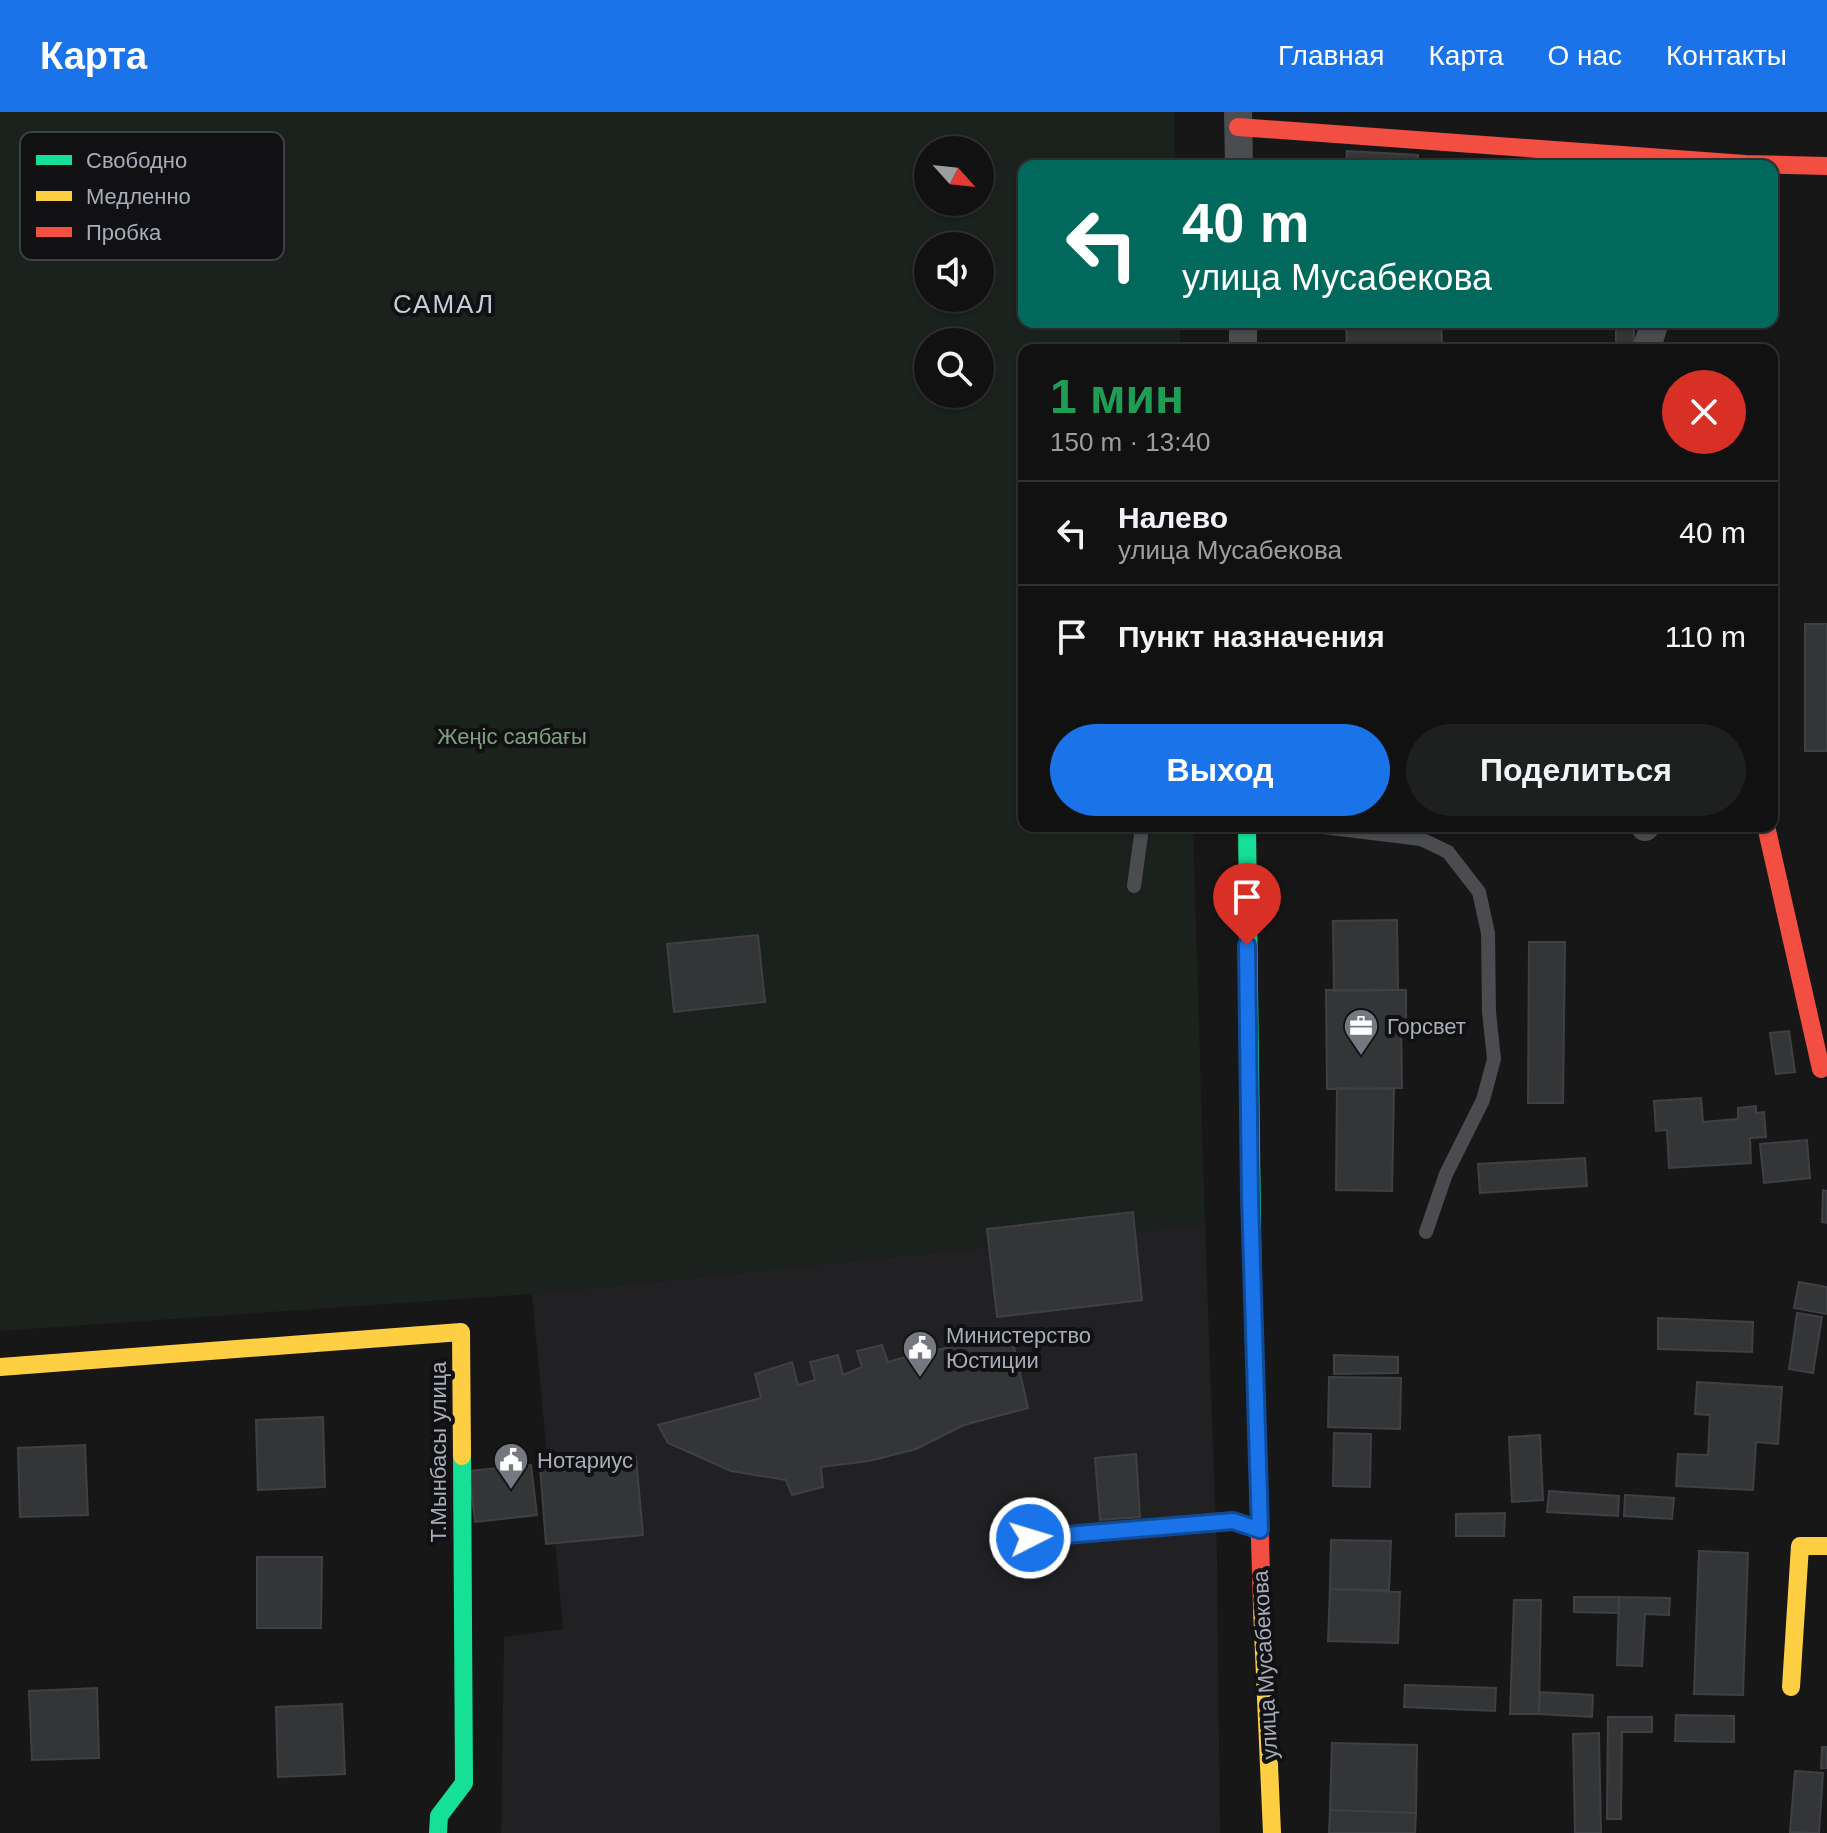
<!DOCTYPE html>
<html lang="ru">
<meta charset="utf-8">
<style>
body{margin:0;font-family:Arial,sans-serif;background:#1e1f1f;color:#f1f3f6;height:100vh;display:flex;flex-direction:column;font-size:30px;white-space:nowrap}
*{box-sizing:border-box;margin:0}
p{font-size:26px;color:#9c9d9f}
.icon{flex:none;width:44px;height:44px;fill:none;stroke:currentColor;stroke-width:2;stroke-linecap:round;stroke-linejoin:round}
.map{position:relative;flex:1;overflow:hidden}
.drawer{position:absolute;left:1018px;top:232px;width:760px;height:488px;display:flex;flex-direction:column;background:#111;border-radius:16px;box-shadow:0 2px 6px #0004,0 0 0 2px #303131}
.drawer>*{flex:none}
.banner{position:absolute;left:1018px;top:48px;width:760px;height:168px;border-radius:16px;box-shadow:0 2px 6px #0004,0 0 0 2px #303131;background:#00695c;color:#fff;overflow:hidden}
.needle{width:52px;rotate:117deg}
.tools{position:absolute;left:914px;top:24px;display:grid;gap:16px}
.tools a{display:grid;place-items:center;width:80px;height:80px;border-radius:50%;background:#111;box-shadow:0 2px 6px #0004,0 0 0 2px #303131;font-size:40px}
.pin{position:absolute;display:grid;place-items:center;width:68px;height:68px;color:#fff;margin:-82px -34px;border-radius:50% 50% 50% 0;rotate:-45deg;box-shadow:0 0 8px #0007}
.pin .icon{rotate:45deg}
.me{position:absolute;width:88px;margin:-44px;rotate:85deg;stroke-linejoin:round;filter:drop-shadow(0 0 6px #0008)}
.turn{display:flex;align-items:center;gap:28px;height:168px;padding:0 32px;font-size:36px}
.turn .icon{width:104px;height:104px;stroke-width:2.5}
.turn b{display:block;font-size:56px;line-height:68px}
.round{display:grid;place-items:center;flex:none;width:84px;height:84px;border-radius:42px;background:#1e1f1f}
.overview{display:flex;align-items:center;justify-content:space-between;height:136px;padding:0 32px}
h1{font-size:48px;font-weight:600;line-height:60px;color:#1e9e55}
.action{display:flex;gap:16px;margin-top:auto;padding:16px 32px}
.action a{flex:1;height:92px;border-radius:48px;background:#1a73e8;color:#fff;font-size:32px;font-weight:600;line-height:92px;text-align:center}
.action a+a{background:#1e1f1f;color:#f1f3f6}
ul{padding:0;list-style:none}
li{display:flex;align-items:center;gap:24px;height:104px;padding:0 32px;border-top:2px solid #303131}
li div{flex:1}
li b{display:block;font-size:30px}
li em{font-style:normal}
header{display:flex;align-items:center;gap:48px;box-sizing:border-box;height:112px;padding:0 40px;background:#1a73e8;color:#fff}
header strong{font-size:38px}
nav{display:flex;gap:44px;margin-inline-start:auto;font-size:28px}
.map>svg:first-child{display:block}
.built{fill:#212124}
.green{fill:#1b211c;fill-rule:evenodd}
.building{fill:#343537;stroke:#3f4043;stroke-width:2}
.lines{fill:none;stroke-linecap:round;stroke-linejoin:round}
.lane{stroke:#4b4c50;stroke-width:14}
.street{stroke:#4b4c50;stroke-width:28}
.fast{stroke:#16e098;stroke-width:18}
.slow{stroke:#ffcf43;stroke-width:18}
.jam{stroke:#f24e42;stroke-width:18}
.route-casing{stroke:#114b97;stroke-width:20}
.route{stroke:#1a73e8;stroke-width:14}
.labels{text-anchor:middle;dominant-baseline:central;stroke-width:8;stroke-linejoin:round;paint-order:stroke}
.park-label{font-size:22px;fill:#7fa381;stroke:#111113}
.poi-label{font-size:22px;fill:#a8adb8;stroke:#111113;text-anchor:start}
.street-label{font-size:22px;fill:#a8adb8;stroke:#111113}
.quarter-label{font-size:26px;letter-spacing:2px;fill:#c9ccd4;stroke:#111113}
.key{fill:#111113;stroke:#3e4045;stroke-width:2}
.key-label{font-size:22px;fill:#a8adb8}
</style>
<header>
<strong>Карта</strong>
<nav><a>Главная</a><a>Карта</a><a>О нас</a><a>Контакты</a></nav>
</header>
<div class="map">
<svg width="1827" height="1721" viewBox="0 0 1827 1721">
<rect width="100%" height="100%" fill="#171717"/>
<!-- built -->
<path class="built" d="M1205,1112l12,332 3,277h-719l3,-196 59,-8 -31,-335z"/>
<!-- green -->
<path class="green" d="M0,0h1174l1,54h-151v156h156v28h-156v476h169l12,398 -673,70 -532,37zM928,38h52v52h-52zM928,134h52v52h-52zM928,230h52v52h-52z"/>
<!-- building -->
<path class="building" d="M1347,39l71,4v11h-72z
M1346,210h95l1,21 -95,2z
M1616,210h18v28h-18z
M1805,512h22v127h-22z
M1397,808l1,70 -64,1 -1,-70z
M758,823l7,67 -91,10 -7,-68z
M1529,830h36l-2,161h-35z
M1326,878h80v32h-5l1,66 -75,1z
M1789,919l6,41 -19,2 -6,-41z
M1337,976l57,1 -2,102 -56,-1z
M1701,986l2,24 35,-3v-11l18,-2v7l8,-1 2,25 -16,1 1,25 -82,5 -2,-38 -11,1 -2,-30z
M1807,1028l3,38 -46,5 -4,-39z
M1585,1046l2,28 -107,7 -2,-29z
M1823,1078l4,1v32l-5,-1z
M1133,1100l9,88 -145,17 -10,-88z
M1799,1170l28,5v27l-33,-6z
M1797,1201l25,4 -9,56 -24,-4z
M1658,1206l95,4 -1,30 -94,-3z
M1011,1221l17,75 -64,17 -48,24 -47,12 -48,6 2,20 -31,8 -6,-15 -55,-9 -63,-28 -10,-18 103,-27 -6,-24 37,-12 6,23 17,-5 -5,-18 28,-7 5,20 19,-8 -5,-16 25,-6 6,17 21,-6 -1,-18 23,-2 6,14z
M1334,1243l64,2v16l-64,1z
M1329,1265l72,1 -1,51 -72,-2z
M1697,1270l85,5 -4,57 -22,-2 -3,48 -77,-4 2,-32 30,1 2,-40 -15,-1z
M323,1305l2,70 -67,3 -2,-70z
M1334,1321l37,1 -1,53 -37,-1z
M1540,1323l3,65 -31,2 -3,-65z
M85,1333l3,70 -68,2 -2,-69z
M1136,1342l4,63 -40,3 -5,-62z
M636,1345l7,78 -97,9 -6,-78z
M531,1353l6,50 -62,7 -6,-51z
M1549,1379l70,5 -1,20 -71,-4z
M1625,1383l49,3 -2,21 -48,-3z
M1505,1401l-1,23h-48v-22z
M1331,1428l60,1 -2,49 -59,-1z
M1699,1439l49,2 -5,142 -49,-1z
M257,1445h65l-1,71h-64z
M1330,1477l70,3 -2,51 -70,-2z
M1574,1485h45v16l-45,-1z
M1619,1485l51,1 -1,17 -24,-1 -3,52 -25,-1z
M1514,1488h27l-2,114h-29z
M1405,1573l91,3 -1,23 -91,-4z
M97,1576l2,70 -67,2 -3,-69z
M1540,1580l53,3 -1,22 -53,-3z
M342,1592l3,70 -67,3 -2,-70z
M1676,1603l58,1v26l-59,-1z
M1608,1605h44v15h-30l-1,87h-14z
M1599,1621l2,100h-26l-2,-99z
M1332,1631l85,2 -1,68 -86,-3z
M1822,1635h5v21h-6z
M1795,1659l28,2 -4,60 -29,-1z
M1330,1698l86,3 -1,20h-86z"/>
<g class="lines">
<!-- lane -->
<path class="lane" d="M1315,714l106,13 27,13 31,40 9,41 1,79 5,47 -11,41 -37,74 -20,58
M1134,774l8,-58 14,-2
M1030,1426l203,-17 22,8"/>
<!-- street -->
<path class="street" d="M1238,0l1,54
M1243,210v28
M1646,238l9,-28
M1645,715v-1"/>
<!-- fast -->
<path class="fast" d="M1247,714l6,479
M438,1721l1,-17 25,-33 -2,-327"/>
<!-- slow -->
<path class="slow" d="M0,1255l461,-35 1,124
M1262,1496l10,225
M1791,1575l9,-141h27"/>
<!-- jam -->
<path class="jam" d="M1238,15l507,37 82,2
M1766,714l55,243
M1253,1193l9,303"/>
</g>
<g class="lines">
<defs>
<path id="route" d="M1030,1426l203,-17 27,9 -10,-333 -3,-252"/>
</defs>
<!-- route casing -->
<use href="#route" class="route-casing"/>
<!-- route -->
<use href="#route" class="route"/>
</g>
<!-- icons -->
<defs>
<symbol id="office-pin" viewBox="-11 -11 22 30"><path d="M0 17L-7.5 6A9.5 9.5 0 1 1 7.5 6Z" fill="#757880" stroke="#111113"/><path d="M-6-3h4V-5.5h4V-3h4V5H-6ZM-1-4.5V-3h2v-1.5ZM-6 0V1H6V0Z" fill="#fff"/></symbol>
<symbol id="civic-pin" viewBox="-11 -11 22 30"><path d="M0 17L-7.5 6A9.5 9.5 0 1 1 7.5 6Z" fill="#757880" stroke="#111113"/><path d="M-.6-6.5H3V-4.5H.6V-3L4-1V1h2V6H-6V1h2V-1L-.6-3ZM-1.2 2.5V6h2.4V2.5Z" fill="#fff"/></symbol>
</defs>
<g fill-rule="evenodd">
<use href="#office-pin" x="1341" y="894" width="40" height="54"/>
<use href="#civic-pin" x="900" y="1216" width="40" height="54"/>
<use href="#civic-pin" x="491" y="1328" width="40" height="54"/>
</g>
<g class="labels">
<!-- park labels -->
<g class="park-label">
<text x="512" y="624">Жеңіс саябағы</text>
</g>
<!-- poi labels -->
<g class="poi-label">
<text x="1387" y="914">Горсвет</text>
<text x="946" y="1223">Министерство<tspan x="946" dy="25">Юстиции</tspan></text>
<text x="537" y="1348">Нотариус</text>
</g>
<!-- street labels -->
<g class="street-label">
<text transform="translate(438 1340) rotate(-90)">Т.Мынбасы улица</text>
<text transform="translate(1265 1553) rotate(-93)">улица Мусабекова</text>
</g>
<!-- quarter labels -->
<g class="quarter-label">
<text x="444" y="192">САМАЛ</text>
</g>
</g>
<!-- legend -->
<rect x="20" y="20" width="264" height="128" rx="12" class="key"/>
<rect x="36" y="43" width="36" height="10" fill="#16e098"/>
<rect x="36" y="79" width="36" height="10" fill="#ffcf43"/>
<rect x="36" y="115" width="36" height="10" fill="#f24e42"/>
<g class="key-label">
<text x="86" y="56">Свободно</text>
<text x="86" y="92">Медленно</text>
<text x="86" y="128">Пробка</text>
</g>
</svg>
<div class="tools">
<a><svg class="needle" viewBox="-14 -14 28 28"><path d="M0-13l5 13h-10z" fill="#e53935"/><path d="M0 13l5-13h-10z" fill="#9c9d9f"/></svg></a>
<a><svg class="icon" aria-label="sound" viewBox="0 0 24 24"><path d="M4 9h4l5-4v14l-5-4H4zM17 9q2 3 0 6"/></svg></a>
<a><svg class="icon" aria-label="search" viewBox="0 0 24 24"><circle cx="10" cy="10" r="6"/><path d="M15 15l6 6"/></svg></a>
</div>
<div class="pin" style="left:1247px;top:833px;background:#d93025"><svg class="icon" aria-label="arrive" viewBox="0 0 24 24"><path d="M6 21V4h12l-3 4 3 4H6"/></svg></div>
<svg class="me" style="left:1030px;top:1426px" viewBox="-20 -20 40 40"><circle r="17" fill="#1a73e8" stroke="#fff" stroke-width="3"/><path d="M0-11L8 9 0 5-8 9z" fill="#fff"/></svg>
<div class="banner">
<div class="turn"><svg class="icon" aria-label="left" viewBox="0 0 24 24"><path d="M17 20v-9H6M10 6l-5 5 5 5"/></svg><div><b>40 m</b>улица Мусабекова</div></div>
</div>
<section class="drawer">
<div class="overview"><div><h1>1 мин</h1><p>150 m · 13:40</p></div><a class="round" style="background:#d93025;color:#fff"><svg class="icon" aria-label="close" viewBox="0 0 24 24"><path d="M6 6l12 12M18 6L6 18"/></svg></a></div>
<ul>
<li><svg class="icon" aria-label="left" viewBox="0 0 24 24"><path d="M17 20v-9H6M10 6l-5 5 5 5"/></svg><div><b>Налево</b><p>улица Мусабекова</p></div><em>40 m</em></li>
<li><svg class="icon" aria-label="arrive" viewBox="0 0 24 24"><path d="M6 21V4h12l-3 4 3 4H6"/></svg><div><b>Пункт назначения</b></div><em>110 m</em></li>
</ul>
<div class="action"><a>Выход</a><a>Поделиться</a></div>
</section>
</div>
